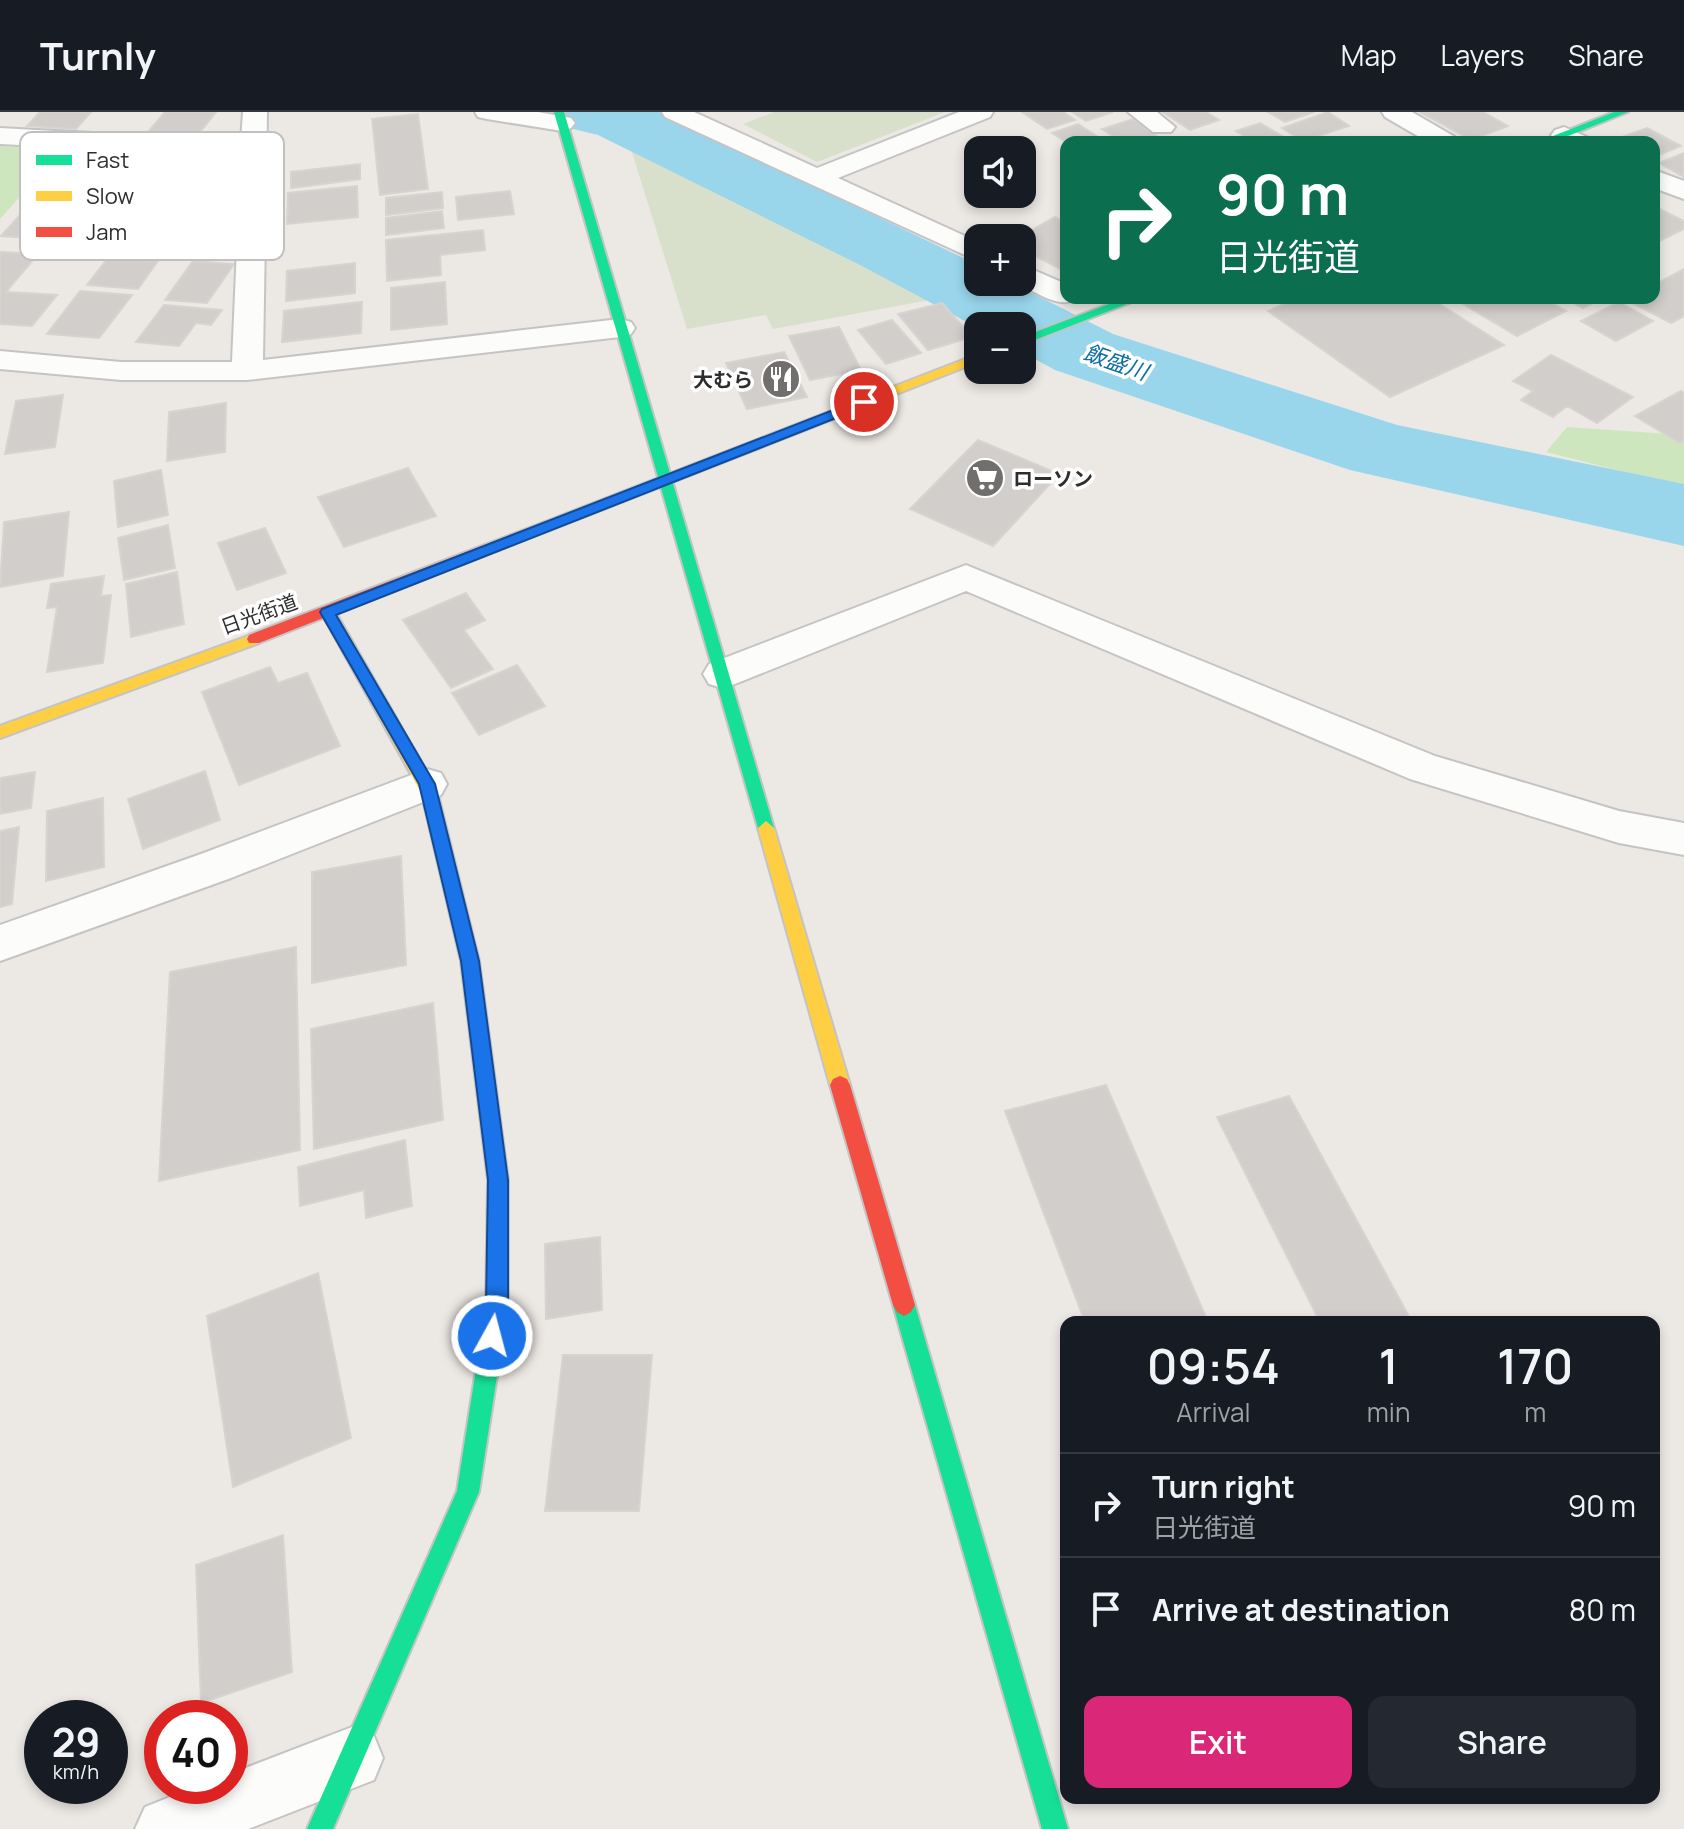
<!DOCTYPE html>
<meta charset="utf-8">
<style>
body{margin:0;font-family:Manrope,"Noto Sans JP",sans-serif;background:#242831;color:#f1f3f6;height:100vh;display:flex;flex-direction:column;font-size:30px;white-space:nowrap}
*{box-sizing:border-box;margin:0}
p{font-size:26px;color:#9ea1a6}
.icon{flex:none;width:44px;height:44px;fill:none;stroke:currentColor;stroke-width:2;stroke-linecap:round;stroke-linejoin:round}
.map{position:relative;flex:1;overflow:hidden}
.drawer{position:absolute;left:1060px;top:1204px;width:600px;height:488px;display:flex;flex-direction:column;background:#171b24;border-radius:16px;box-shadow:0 4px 12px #0003}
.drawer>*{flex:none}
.hud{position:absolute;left:1060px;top:24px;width:600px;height:168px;border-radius:16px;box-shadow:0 4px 12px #0003;background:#0b6e4f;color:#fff;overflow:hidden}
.tools{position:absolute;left:964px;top:24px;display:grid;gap:16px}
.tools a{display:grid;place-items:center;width:72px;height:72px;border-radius:16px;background:#171b24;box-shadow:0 4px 12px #0003;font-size:40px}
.speed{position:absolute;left:24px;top:1588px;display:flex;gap:16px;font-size:40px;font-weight:700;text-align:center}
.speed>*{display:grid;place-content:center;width:104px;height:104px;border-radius:50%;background:#171b24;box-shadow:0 4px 12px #0003;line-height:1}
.speed small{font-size:20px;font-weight:400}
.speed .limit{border:12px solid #d22;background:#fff;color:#111}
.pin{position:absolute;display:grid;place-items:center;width:68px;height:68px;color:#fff;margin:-34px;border:4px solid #fff;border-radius:50%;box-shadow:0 2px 8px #0007}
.me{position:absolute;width:88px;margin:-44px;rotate:7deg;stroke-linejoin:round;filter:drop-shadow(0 0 6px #0008)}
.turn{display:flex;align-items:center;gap:28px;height:168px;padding:0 24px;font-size:36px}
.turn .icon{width:104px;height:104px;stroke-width:2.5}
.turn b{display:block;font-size:56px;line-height:68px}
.eta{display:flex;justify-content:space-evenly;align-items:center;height:136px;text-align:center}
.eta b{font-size:48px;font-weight:600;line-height:56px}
.cta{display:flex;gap:16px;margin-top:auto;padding:16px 24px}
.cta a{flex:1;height:92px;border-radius:16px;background:#db2777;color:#fff;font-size:32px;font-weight:600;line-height:92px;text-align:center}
.cta a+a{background:#242831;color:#f1f3f6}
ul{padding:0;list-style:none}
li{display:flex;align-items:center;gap:24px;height:104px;padding:0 24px;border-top:2px solid #363941}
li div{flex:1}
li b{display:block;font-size:30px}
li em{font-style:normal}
header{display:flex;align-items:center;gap:48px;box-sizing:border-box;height:112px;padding:0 40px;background:#171b24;border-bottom:2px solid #363941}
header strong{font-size:38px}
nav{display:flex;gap:44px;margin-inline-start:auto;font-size:28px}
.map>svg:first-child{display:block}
.green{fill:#cee6be}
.cemetery{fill:#d8e0cc}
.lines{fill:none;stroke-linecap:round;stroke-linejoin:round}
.river{fill:#99d6ec;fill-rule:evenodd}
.building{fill:#d1cecb;stroke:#d7d4d0;stroke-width:2}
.street-casing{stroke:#c5c4c5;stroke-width:4}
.fast-casing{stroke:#c5c4c5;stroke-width:4}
.slow-casing{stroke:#c5c4c5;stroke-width:4}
.jam-casing{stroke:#c5c4c5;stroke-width:4}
.street{fill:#fcfcfb;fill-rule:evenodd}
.fast{fill:#16e098;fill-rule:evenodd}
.slow{fill:#ffcf43;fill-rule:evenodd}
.jam{fill:#f24e42;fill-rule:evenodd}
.route{fill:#1a73e8;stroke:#114b97;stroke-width:2}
.labels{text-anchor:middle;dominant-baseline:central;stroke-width:7;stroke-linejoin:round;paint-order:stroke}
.far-poi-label{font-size:20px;font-weight:bold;fill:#2e2e2e;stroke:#fff;text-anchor:end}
.far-street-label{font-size:20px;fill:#2e2e2e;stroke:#fff}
.far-water-label{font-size:22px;font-style:italic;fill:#0d6fa3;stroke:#fff}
.key{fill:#fff;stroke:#c0c0c0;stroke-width:2}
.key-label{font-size:22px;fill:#2e2e2e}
</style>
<header>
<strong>Turnly</strong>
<nav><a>Map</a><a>Layers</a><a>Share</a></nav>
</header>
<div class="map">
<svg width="1684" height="1717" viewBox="0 0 1684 1717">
<rect width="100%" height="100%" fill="#ece8e4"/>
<!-- green -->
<path class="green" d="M0,34l62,4 -62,69z
M1567,315l117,8v52l-138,-35z"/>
<!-- cemetery -->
<path class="cemetery" d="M774,0h171l-128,50 -74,-38z
M631,37l304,150 -162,30 -7,-14 -79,14z"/>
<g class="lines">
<!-- river -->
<path class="river" d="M551,0h108l319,153v17h32l103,52 284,91 287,59v62l-334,-76 -295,-100 -33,-18v-26l-44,2 -116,-62 -264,-131 -37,-9z"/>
</g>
<!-- building -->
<path class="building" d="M40,0h51l-15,17 -49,-3z
M165,0h51l-19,24 -50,-3z
M1022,0h41l12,8 -28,9z
M1072,0h41l-27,9z
M1163,0h43l13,8 -29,10z
M1268,0h46l-29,10z
M1328,0l21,14 -46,15 -21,-13z
M1420,0h63l25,14 -37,14z
M418,2l10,75 -48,6 -8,-76z
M1133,7l32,23h-43l-20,-13z
M1260,11l32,19h-38l-18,-11z
M1078,12l28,18h-40l-14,-9z
M1647,16l34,18 -27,11v-15l-40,-2z
M1684,41v24l-25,-14z
M360,52v15l-69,9v-16z
M357,74l1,31 -71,7 1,-31z
M510,79l4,23 -56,6 -2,-23z
M442,80l1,16 -57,7v-17z
M39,82l52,3 -36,43 -54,-4z
M1654,94l30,15v8l-24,12 -6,-3z
M442,99l2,17 -58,7v-17z
M1055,105l11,6v49l-44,-23v-11h-4z
M483,118l2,20 -45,5 1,20 -54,6 -1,-41z
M0,140l38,2 -32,38 51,3 -25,31 -32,-2z
M108,146l50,3 -20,28 -51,-4z
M193,149l41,3 -27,39 -42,-3z
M355,151v30l-69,8 1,-30z
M1684,157v47l-13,7 -44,-23 27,-2v-13z
M445,170l2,42 -56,6v-42z
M80,179l52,4 -33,43 -52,-4z
M1299,186h131l74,47 -114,52 -122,-86z
M1453,186h90l23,13 -49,25z
M1565,186h37l-19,10z
M362,190l-1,31 -79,9 2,-31z
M1619,190l34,19 -37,20 -35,-20z
M942,191l30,34 -44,13 -30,-36z
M164,193l58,5 -11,15 -15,-2 -17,23 -43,-4z
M892,208l29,33 -35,11 -28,-34z
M839,215l22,43 -51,10 -21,-44z
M784,240l23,45 -60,12 -21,-46z
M1551,243l82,42 -36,26 -30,-17 -14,11 -32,-17 12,-9 -20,-10z
M1681,279l3,2v48l-4,2 -45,-27z
M63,283l-8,52 -50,7 11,-53z
M226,291l-1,49 -58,9 2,-49z
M978,328l81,34 -66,72 -83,-37z
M408,356l28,48 -92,31 -26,-50z
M161,358l7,45 -50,12 -4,-46z
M69,400l-6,64 -63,11 4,-65z
M168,413l7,43 -51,12 -6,-42z
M265,416l21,45 -49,17 -19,-47z
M177,460l7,52 -53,13 -5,-53z
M104,464l-3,20 10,-1 -8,68 -56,9 10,-65 -10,1 4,-24z
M466,481l19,27 -21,10 29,39 -42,19 -48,-68z
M517,553l28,41 -66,29 -27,-42z
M270,555l8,16 29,-10 33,73 -101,39 -37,-93z
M205,659l15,49 -77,29 -15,-50z
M35,660l-4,36 -31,6v-36z
M103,686l1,69 -58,14 1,-70z
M19,715l-7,77 -12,3v-76z
M401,744l5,109 -94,18v-111z
M296,835l4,203 -141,31 11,-209z
M433,891l10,117 -129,29 -3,-120z
M1106,973l102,237h-123l-80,-211z
M1289,984l123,226h-92l-103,-205z
M405,1028l7,66 -46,12 -2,-28 -64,16 -2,-39z
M600,1125l2,73 -56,9 -1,-75z
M318,1161l33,165 -118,49 -26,-171z
M563,1243h89l-13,156h-94z
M283,1423l9,137 -91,31 -5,-138z"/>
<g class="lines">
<defs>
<path id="street" d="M243,0h24l-4,248 357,-41 11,3 4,6 -4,6 -11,3 -373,43h-126l-121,-11v-18l121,11h111l9,-206 -241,-12v-16l241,13z
M475,0h63l33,6 4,5 -4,5 -9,3 -75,-12 -9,-2z
M662,0h32l123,56 142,-56h34l-3,5 -152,61 140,64v19l-313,-144z
M1128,0h29l18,15 -4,5h-18z
M1382,0h30l43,25 4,5h-31l-43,-25z
M1564,15l23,10 4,5 -36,-2 -4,-5 4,-5z
M1654,58l30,11v18l-30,-11z
M1022,153l44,19v14h12c-17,13 -44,-7 -62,-16h6z
M966,453l469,191 184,55 65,12v32l-65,-12 -209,-64 -444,-188 -231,93 -13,4 -13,-4 -6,-10 6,-10z
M427,657l14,4 6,11 -6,11 -210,83 -231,83v-36l201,-71z
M352,1615l22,9 9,22 -9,22 -126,49h-113l10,-22 52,-21h33v-12z"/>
<path id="fast" d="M554,0h10l210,716 -8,7 -8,-7z
M1614,0h14l-75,30h-15z
M1125,186h17l-120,47v-8z
M429,673l8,6 42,170 29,219v125l-29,187 -146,337h-26l150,-338 29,-186 2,-125 -27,-219 -40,-170z
M904,1182l7,4 4,7 153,524h-26l-149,-524 4,-7z"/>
<path id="slow" d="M978,242v8l-428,168 -5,2 -7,-5 2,-3z
M328,495l5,1 102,178 2,5 -2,5h-12l-102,-184z
M254,522l5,1v8l-259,95v-12z
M766,709l8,7 76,257 -3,6 -7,3 -7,-3 -3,-6 -72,-257z"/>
<path id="jam" d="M545,410l5,2v6l-291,113h-10l-2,-4 2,-4z
M840,964l7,3 3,6 65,220 -4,7 -7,4 -7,-4 -4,-7 -63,-220 3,-6z"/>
</defs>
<!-- street casing -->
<use href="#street" class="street-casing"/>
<!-- fast casing -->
<use href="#fast" class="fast-casing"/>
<!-- slow casing -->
<use href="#slow" class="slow-casing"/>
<!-- jam casing -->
<use href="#jam" class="jam-casing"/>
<!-- street -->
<use href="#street" class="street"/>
<!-- fast -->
<use href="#fast" class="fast"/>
<!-- slow -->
<use href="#slow" class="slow"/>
<!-- jam -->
<use href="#jam" class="jam"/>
</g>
<!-- route -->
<path class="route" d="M864,286l5,1v6l-533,210 99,169 44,177 29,219v125l-8,39 -8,3 -7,-3 -4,-8 5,-31 2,-125 -27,-219 -42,-177 -99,-172 2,-3z"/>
<!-- icons -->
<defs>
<symbol id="restaurant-disc" viewBox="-11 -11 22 22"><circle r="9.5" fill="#706f6e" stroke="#fff"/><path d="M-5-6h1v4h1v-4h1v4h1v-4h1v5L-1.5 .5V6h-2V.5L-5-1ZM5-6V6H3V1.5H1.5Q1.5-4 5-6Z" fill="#fff"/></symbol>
<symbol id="supermarket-disc" viewBox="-11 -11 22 22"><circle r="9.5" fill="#706f6e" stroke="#fff"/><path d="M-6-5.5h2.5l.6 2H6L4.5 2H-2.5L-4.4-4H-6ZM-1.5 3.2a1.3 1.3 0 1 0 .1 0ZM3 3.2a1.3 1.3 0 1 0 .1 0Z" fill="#fff"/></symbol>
</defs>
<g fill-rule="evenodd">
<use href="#restaurant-disc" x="759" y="245" width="44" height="44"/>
<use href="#supermarket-disc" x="963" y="344" width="44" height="44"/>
</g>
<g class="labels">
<!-- far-poi labels -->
<g class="far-poi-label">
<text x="753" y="267">大むら</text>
<text x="1013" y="366" text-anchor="start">ローソン</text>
</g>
<!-- far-street labels -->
<g class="far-street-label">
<text transform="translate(259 502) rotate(-20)">日光街道</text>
</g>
<!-- far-water labels -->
<g class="far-water-label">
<text transform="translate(1116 250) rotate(19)">飯盛川</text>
</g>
</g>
<!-- legend -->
<rect x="20" y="20" width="264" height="128" rx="12" class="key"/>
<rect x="36" y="43" width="36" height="10" fill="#16e098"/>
<rect x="36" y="79" width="36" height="10" fill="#ffcf43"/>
<rect x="36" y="115" width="36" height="10" fill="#f24e42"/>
<g class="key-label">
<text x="86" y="56">Fast</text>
<text x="86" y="92">Slow</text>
<text x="86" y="128">Jam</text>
</g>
</svg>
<div class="tools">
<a><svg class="icon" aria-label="sound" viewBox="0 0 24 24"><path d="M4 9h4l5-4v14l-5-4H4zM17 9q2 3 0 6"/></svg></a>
<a>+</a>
<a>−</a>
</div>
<div class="speed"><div>29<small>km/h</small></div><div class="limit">40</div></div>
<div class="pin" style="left:864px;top:290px;background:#d93025"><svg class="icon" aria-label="arrive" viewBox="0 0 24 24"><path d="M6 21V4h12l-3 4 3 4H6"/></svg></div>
<svg class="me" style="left:492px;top:1224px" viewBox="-20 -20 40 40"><circle r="17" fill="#1a73e8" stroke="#fff" stroke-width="3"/><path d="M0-11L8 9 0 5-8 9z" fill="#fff"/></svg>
<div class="hud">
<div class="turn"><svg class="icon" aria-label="right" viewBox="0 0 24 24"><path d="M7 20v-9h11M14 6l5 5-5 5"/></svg><div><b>90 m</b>日光街道</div></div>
</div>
<section class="drawer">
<div class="eta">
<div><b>09:54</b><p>Arrival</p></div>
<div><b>1</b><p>min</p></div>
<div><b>170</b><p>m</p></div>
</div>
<ul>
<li><svg class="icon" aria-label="right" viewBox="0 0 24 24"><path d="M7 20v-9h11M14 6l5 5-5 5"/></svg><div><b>Turn right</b><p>日光街道</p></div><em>90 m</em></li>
<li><svg class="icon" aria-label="arrive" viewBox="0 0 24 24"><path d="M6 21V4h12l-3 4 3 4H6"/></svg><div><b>Arrive at destination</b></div><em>80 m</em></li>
</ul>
<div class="cta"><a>Exit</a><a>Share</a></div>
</section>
</div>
